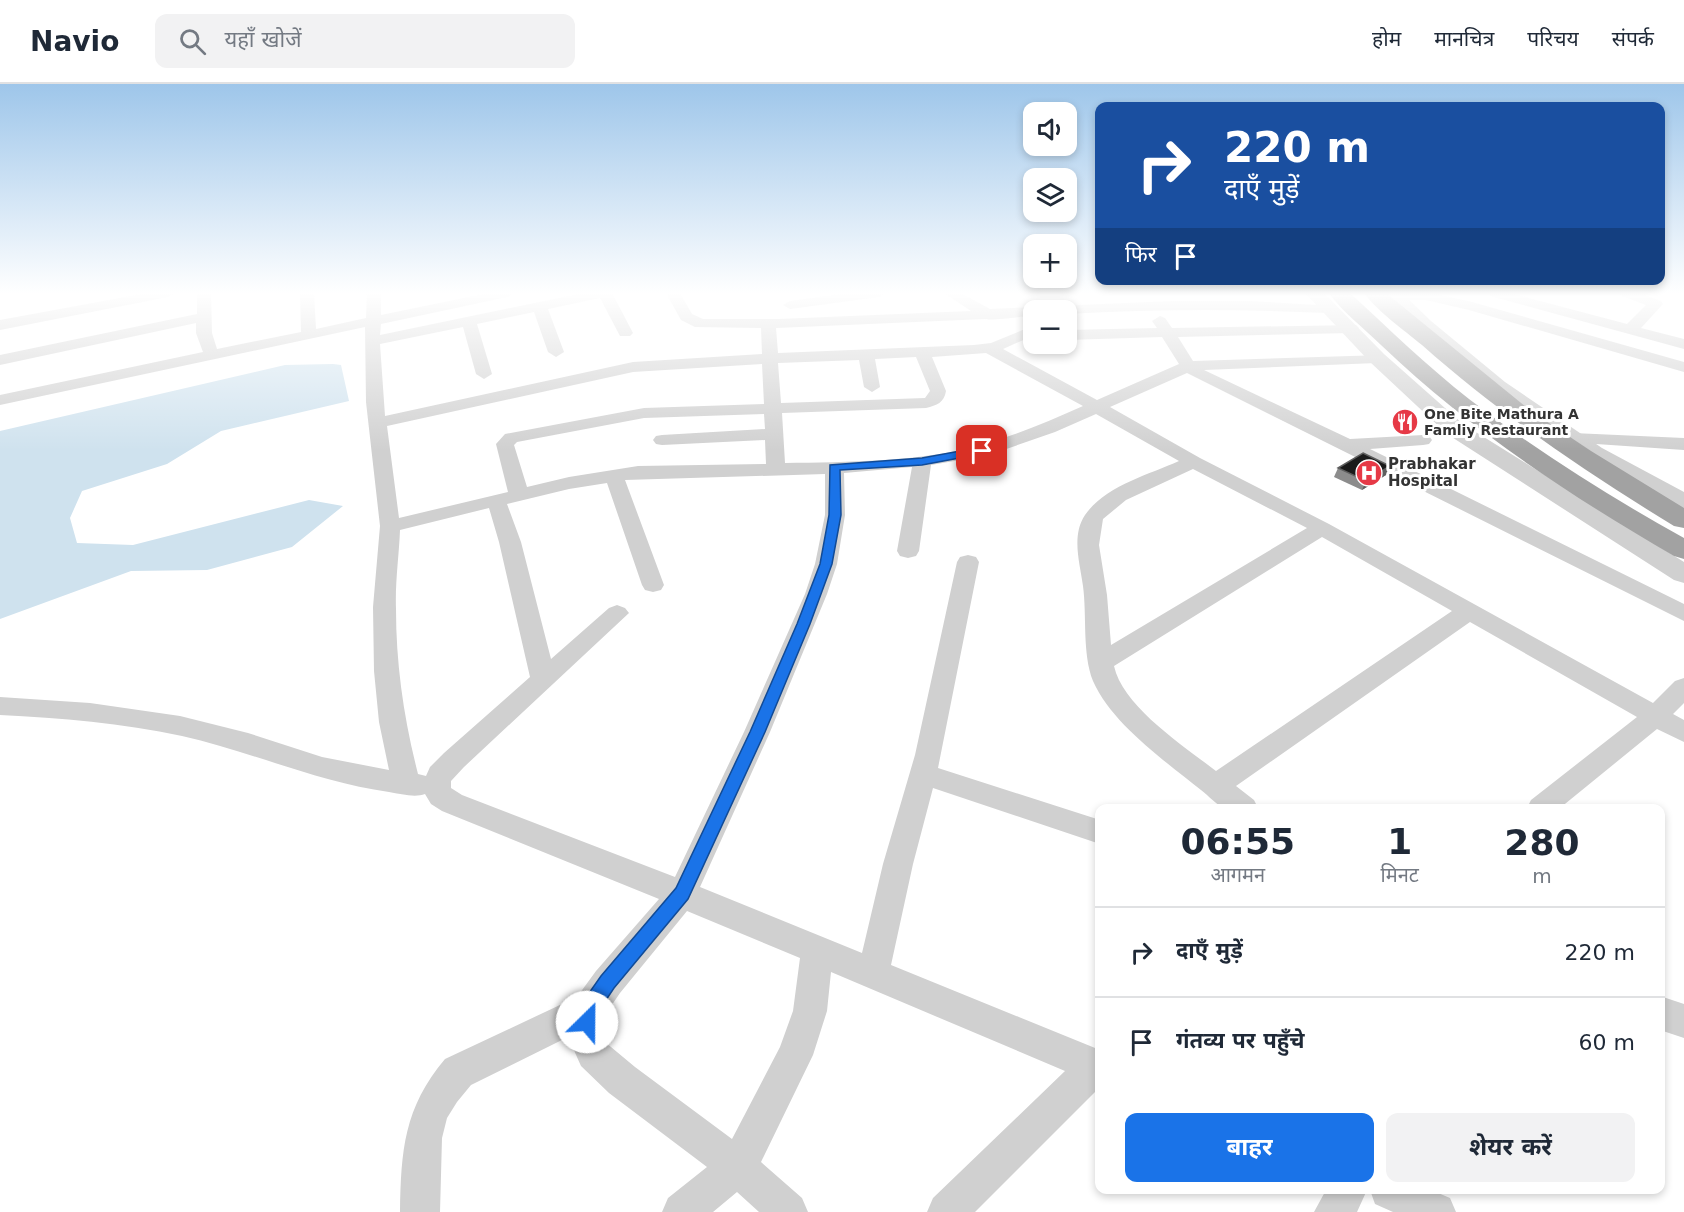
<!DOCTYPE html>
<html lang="hi">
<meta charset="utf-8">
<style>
body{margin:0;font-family:"DejaVu Sans","Noto Sans Devanagari",sans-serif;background:#f2f2f3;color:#1f2937;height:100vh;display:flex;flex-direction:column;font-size:22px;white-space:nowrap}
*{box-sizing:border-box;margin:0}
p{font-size:20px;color:#747a83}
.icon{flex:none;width:33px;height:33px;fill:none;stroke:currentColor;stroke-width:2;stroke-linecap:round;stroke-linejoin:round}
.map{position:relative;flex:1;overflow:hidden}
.details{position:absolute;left:1095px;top:720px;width:570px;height:390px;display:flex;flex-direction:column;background:#fff;border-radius:12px;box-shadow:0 3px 9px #0003}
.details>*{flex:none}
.hud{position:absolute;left:1095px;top:18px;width:570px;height:183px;border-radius:12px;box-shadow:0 3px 9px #0003;background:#1a4fa0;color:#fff;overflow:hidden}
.fabs{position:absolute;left:1023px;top:18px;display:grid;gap:12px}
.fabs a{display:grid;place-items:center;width:54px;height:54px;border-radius:12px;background:#fff;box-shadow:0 3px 9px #0003;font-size:30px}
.pin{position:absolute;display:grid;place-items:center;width:51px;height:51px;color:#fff;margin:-26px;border-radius:12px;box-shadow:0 3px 9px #0006}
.me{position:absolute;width:66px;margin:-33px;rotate:23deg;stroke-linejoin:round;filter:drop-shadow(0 0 4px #0008)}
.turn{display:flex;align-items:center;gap:21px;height:126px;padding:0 30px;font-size:27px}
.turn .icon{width:78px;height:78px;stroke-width:2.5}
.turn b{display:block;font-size:42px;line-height:51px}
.then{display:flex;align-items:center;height:57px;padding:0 30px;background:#0003;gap:12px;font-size:22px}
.eta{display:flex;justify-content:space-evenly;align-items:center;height:102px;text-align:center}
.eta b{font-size:36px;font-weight:700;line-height:42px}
.primary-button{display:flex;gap:12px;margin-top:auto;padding:12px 30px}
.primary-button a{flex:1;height:69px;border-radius:12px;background:#1a73e8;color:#fff;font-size:24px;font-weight:700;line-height:69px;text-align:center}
.primary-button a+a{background:#f2f2f3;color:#1f2937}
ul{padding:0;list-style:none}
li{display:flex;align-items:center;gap:18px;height:90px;padding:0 30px;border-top:2px solid #e0e1e3}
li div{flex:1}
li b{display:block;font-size:22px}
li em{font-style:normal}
header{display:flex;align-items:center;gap:36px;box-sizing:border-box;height:84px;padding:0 30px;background:#fff;border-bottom:2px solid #e0e1e3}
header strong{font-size:28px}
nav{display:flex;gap:33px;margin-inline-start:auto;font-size:21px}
.search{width:420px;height:54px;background:#f2f2f3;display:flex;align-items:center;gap:15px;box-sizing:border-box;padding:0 21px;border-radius:12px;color:#747a83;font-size:22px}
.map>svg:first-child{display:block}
.water{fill:#cfe2ee}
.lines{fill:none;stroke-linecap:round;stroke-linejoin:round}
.minor{fill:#d0d0d0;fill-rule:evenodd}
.tertiary{fill:#d0d0d0;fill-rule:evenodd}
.trunk{fill:#a2a2a2;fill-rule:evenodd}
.wall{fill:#8c8c8c}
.shaded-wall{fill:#5f5f5f}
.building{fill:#1a1a1a;stroke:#5f5f5f;stroke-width:1.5}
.route{fill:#1a73e8;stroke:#114b97;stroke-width:1.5}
.labels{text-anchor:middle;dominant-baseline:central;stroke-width:6;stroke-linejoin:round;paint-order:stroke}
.far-poi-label{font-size:14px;font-weight:bold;fill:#333;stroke:#fff;text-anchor:start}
.poi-label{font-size:15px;font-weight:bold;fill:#333;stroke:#fff;text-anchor:start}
</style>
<header>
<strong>Navio</strong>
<div class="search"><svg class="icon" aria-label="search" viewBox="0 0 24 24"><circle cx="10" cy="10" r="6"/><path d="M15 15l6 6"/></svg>यहाँ खोजें</div>
<nav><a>होम</a><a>मानचित्र</a><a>परिचय</a><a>संपर्क</a></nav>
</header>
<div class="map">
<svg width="1684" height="1128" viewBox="0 0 1684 1128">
<rect width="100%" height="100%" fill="#fff"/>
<!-- water -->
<path class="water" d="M333,280l8,1 8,36 -128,30 -54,33 -85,27 -12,27 7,25 56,2 176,-45 34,6 -51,41 -85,23 -76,1 -131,48v-188l285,-66z"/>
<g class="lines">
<!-- minor -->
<path class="minor" d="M147,209h28l-7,4 -168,33v-10z
M197,209h14l1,40 5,16 84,-17 -1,-39h14l2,36 50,-11 1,-25h14v22l107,-22h26l-7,4 -126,27 -1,11 203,-42h29l21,40 -3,3h-10l-20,-38 -52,11 16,43 -8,5 -8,-5 -14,-40 -57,12 15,50 -8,5 -8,-5 -13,-47 -83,17 5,72 248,-54 129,-8 -1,-26 -66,-1 -14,-7 -15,-27h14l12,21 11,5h76l192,-8 -27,-18h17l29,16 182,-8h79l84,5 2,3 -7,4c-88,-4 -175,-4 -264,1v-4h-32v6c-12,0 -41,5 -49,3l-209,9 2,25 196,-8 17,-2 34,-14 8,5 -3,3 -27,12 94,51 82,-36 -17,-27 -96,3v-10l91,-2 -5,-7 8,-5 5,2 7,10 184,-3 3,3 -8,5 -173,4 15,24 190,-6 2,3 -8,5 -173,7 146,69 73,-4 6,1 3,4 -3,4 -6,1 -53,4 314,155v17l-497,-248 -77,34 90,51 129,66 324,179 22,-22 9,-3v25l-11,11 11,6v22l-27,-13 -97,79h-33l4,-8 106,-83 -167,-95 -234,164 18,14 4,8c-10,0 -22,2 -32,0 -8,-1 -18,-13 -25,-18 -36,-29 -89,-66 -108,-109 -11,-28 -6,-65 -10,-95 -3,-23 -12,-50 2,-71 20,-29 63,-40 94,-54l-83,-47 -41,18 -66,23 -58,10 -12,86 -3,5 -8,2 -8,-2 -3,-5 15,-84 -68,6 1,42 -8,49 -10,30 -57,138 -70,155 162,66 21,-89 32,-109 42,-193 3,-5 8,-2 8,2 3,5 -41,206 162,52v24l-167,-56 -20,76 -22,101 209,85v37l-125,125h-48l6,-14 132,-127 -234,-99 -4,39 -14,44 -52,107 41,36 6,14h-49l-22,-20 -24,20h-51l6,-14 39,-31 -98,-74 -28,-27 -13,-29 -97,48 -14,17 -10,16 -5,20 -2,74h-40c1,-62 4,-104 45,-153l132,-62 19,-26 63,-72 -217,-88 -11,-7 -6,-10c-10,4 -24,0 -36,-2 -71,-10 -137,-40 -207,-56 -60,-13 -121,-18 -182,-21v-18l90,6 90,13 68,17 74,24 67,13 -10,-48 -5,-51 -1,-64 7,-81 -14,-124 -1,-75 -365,78v-10l203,-43 -7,-19v-10l-196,42v-10l197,-41zM986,269l97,53c-33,15 -67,29 -102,39 -59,17 -135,17 -196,18l-3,-50 144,-5c11,-3 18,-5 20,-17l-14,-34zM916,273l14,34 -5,7 -144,5 -3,-40 81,-3 5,27 8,5 8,-5 -5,-28zM762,280l2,40 -120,4 -139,26 -9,10 12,48 -109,26 -12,-92 246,-54zM764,330l1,15 -103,6 -6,1 -3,4 3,4 6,1 103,-5 1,24 -128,2 -69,11 -42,10 -13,-42 3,-3 127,-24zM1193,385l114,59 -196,117 -4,-50 -8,-50 4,-26 23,-19zM825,390v41l-10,49 -10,30 -61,138 -69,145 -213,-82 -11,-7v-7l13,-14 165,-154 -4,-5 -8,-3 -8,3 -58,51 -30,-117 -14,-38 62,-15 38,-6 35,102 3,5 8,2 8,-2 3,-5 -39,-105zM489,424l10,34 31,135 -86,76 -14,14 -4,9 -8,-2c-14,-55 -22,-109 -22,-165 -1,-27 3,-53 4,-79zM1322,453l130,74 -236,160c-32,-25 -93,-64 -102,-105zM687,827l113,47 -7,53 -13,36 -48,92 -97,-72 -30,-25 -3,-7 3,-20 15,-22z
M849,209h37l-7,4 -89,12 -7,-4 7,-4z
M1396,209h35l41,9 212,60v10l-215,-62 -43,-10h-35l-2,-3z
M1488,209h22l117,31 19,-19 -24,-9 -2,-3h19l22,8 2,3 -22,24 43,11v10l-194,-53z
M1573,349l111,5v12l-117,-8 -3,-4 3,-4z
M1660,912l24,8v34l-24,-8z
M1326,1106h41l-10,22h-43z
M1370,1106h61l19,8 6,14h-63l-18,-8z"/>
<!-- tertiary -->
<path class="tertiary" d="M1305,209h19l60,61 79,70 221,138v21l-10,-3 -227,-146 -77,-72z
M1383,209h19l29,28 74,61 97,66 82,44v18l-9,-3 -89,-49 -95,-68 -74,-61z"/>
<!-- trunk -->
<path class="trunk" d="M1329,209h21c39,36 77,73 119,106 68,52 141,98 215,139v21l-10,-3c-105,-61 -205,-127 -293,-211 -17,-17 -39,-33 -52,-52z
M1364,209h22l145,118 60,40 93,57v20l-10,-2c-90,-55 -173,-111 -252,-181 -18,-15 -45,-34 -58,-52z"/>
</g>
<!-- wall -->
<path class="wall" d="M1390,382l-4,9 -24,15 -28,-13 4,-9z"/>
<!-- shaded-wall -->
<path class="shaded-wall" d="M1390,382l-4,9 -24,15 4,-9z"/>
<!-- building -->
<path class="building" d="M1363,369l27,13 -24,15 -28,-13z"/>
<!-- sky -->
<linearGradient id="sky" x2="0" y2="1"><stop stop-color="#9ec6ea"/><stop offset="0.57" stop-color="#fff"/><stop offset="1" stop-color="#fff" stop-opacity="0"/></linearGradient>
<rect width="1684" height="367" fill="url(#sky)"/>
<!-- route -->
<path class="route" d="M982,363l5,4 -1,2 -64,12 -82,5 1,45 -9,49 -22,60 -45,108 -77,167 -74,89 -16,24 -4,17 -7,3 -7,-3 -3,-7 5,-19 19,-27 75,-88 74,-156 47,-108 23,-60 9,-49 1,-50 92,-7z"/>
<!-- icons -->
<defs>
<symbol id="restaurant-disc" viewBox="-11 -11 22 22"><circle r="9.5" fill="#e63946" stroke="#fff"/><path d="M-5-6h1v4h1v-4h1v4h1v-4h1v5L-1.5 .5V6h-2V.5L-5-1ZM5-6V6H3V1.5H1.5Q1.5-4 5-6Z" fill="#fff"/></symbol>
<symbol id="hospital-disc" viewBox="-11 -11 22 22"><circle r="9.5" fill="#e63946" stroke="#fff"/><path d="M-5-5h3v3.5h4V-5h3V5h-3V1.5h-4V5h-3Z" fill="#fff"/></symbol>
</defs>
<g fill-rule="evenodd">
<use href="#restaurant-disc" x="1390" y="323" width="30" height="30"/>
<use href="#hospital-disc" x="1354" y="374" width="30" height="30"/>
</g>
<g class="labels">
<!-- far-poi labels -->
<g class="far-poi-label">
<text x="1424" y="330">One Bite Mathura A<tspan x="1424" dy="16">Famliy Restaurant</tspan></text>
</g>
<!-- poi labels -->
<g class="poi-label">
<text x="1388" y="380">Prabhakar<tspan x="1388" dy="17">Hospital</tspan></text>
</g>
</g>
</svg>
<div class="fabs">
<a><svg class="icon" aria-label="sound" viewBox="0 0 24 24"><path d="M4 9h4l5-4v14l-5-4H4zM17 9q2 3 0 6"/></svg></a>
<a><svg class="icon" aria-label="layers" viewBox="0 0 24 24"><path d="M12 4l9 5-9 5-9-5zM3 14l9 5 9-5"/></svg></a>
<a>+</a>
<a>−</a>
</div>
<div class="pin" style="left:982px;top:367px;background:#d93025"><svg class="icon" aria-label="arrive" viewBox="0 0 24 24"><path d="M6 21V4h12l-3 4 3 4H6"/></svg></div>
<svg class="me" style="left:587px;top:938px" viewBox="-20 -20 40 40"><circle r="19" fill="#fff"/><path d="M0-13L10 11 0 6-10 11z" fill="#1a73e8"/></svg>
<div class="hud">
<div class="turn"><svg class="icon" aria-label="right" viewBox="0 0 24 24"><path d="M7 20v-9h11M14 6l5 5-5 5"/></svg><div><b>220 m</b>दाएँ मुड़ें</div></div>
<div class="then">फिर<svg class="icon" aria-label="arrive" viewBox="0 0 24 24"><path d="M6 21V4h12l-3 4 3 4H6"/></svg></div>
</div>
<section class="details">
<div class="eta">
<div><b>06:55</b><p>आगमन</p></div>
<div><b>1</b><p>मिनट</p></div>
<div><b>280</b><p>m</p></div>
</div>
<ul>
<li><svg class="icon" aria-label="right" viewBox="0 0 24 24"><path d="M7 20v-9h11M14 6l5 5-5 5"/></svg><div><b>दाएँ मुड़ें</b></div><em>220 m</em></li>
<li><svg class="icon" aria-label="arrive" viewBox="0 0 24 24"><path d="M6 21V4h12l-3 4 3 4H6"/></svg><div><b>गंतव्य पर पहुँचे</b></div><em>60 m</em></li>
</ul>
<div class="primary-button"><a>बाहर</a><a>शेयर करें</a></div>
</section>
</div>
